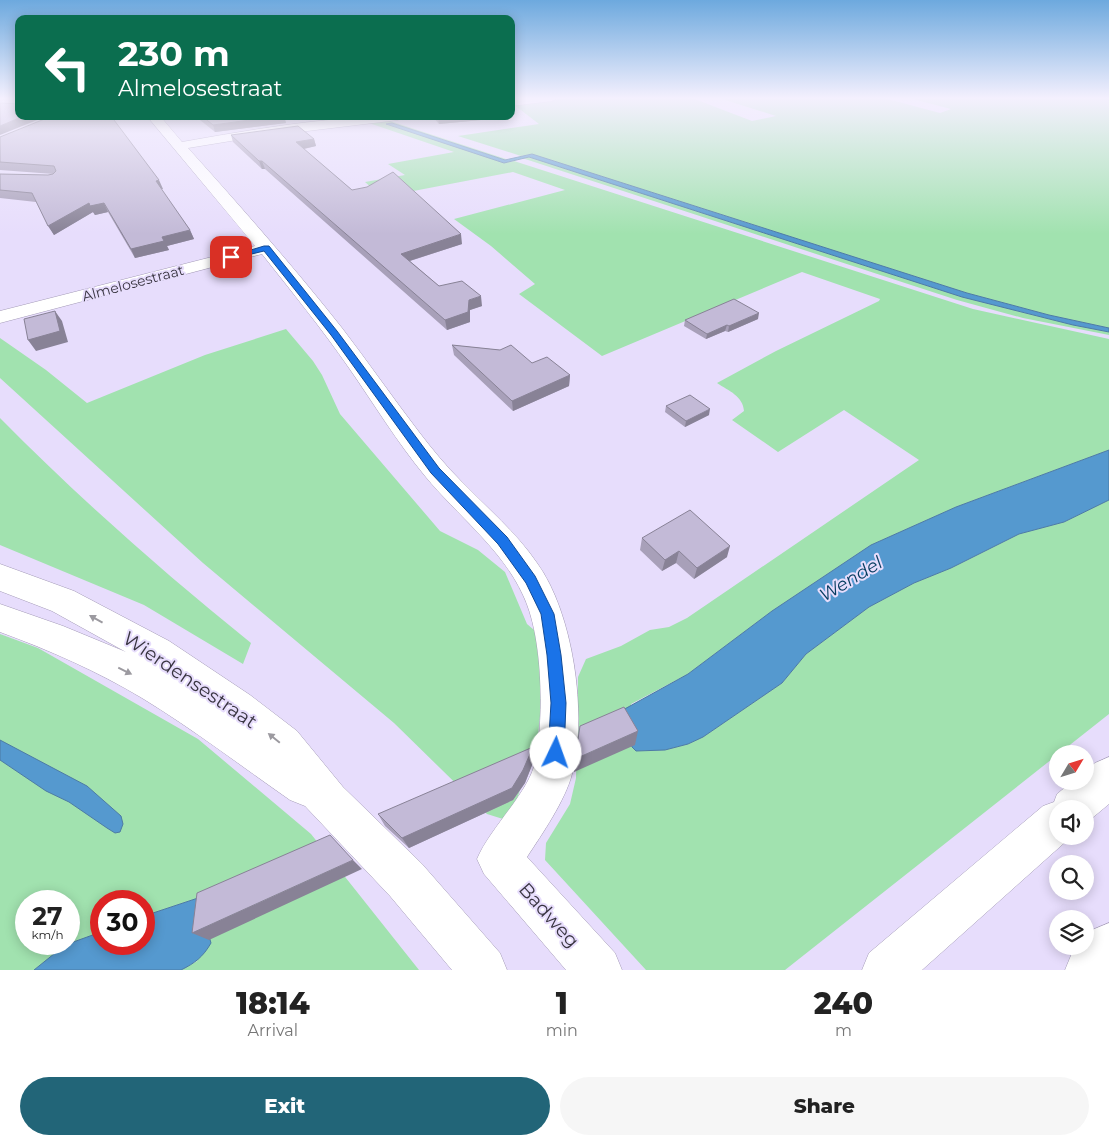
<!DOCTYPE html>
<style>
body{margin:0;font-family:Montserrat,sans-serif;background:#f6f6f6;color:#222;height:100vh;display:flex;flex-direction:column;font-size:19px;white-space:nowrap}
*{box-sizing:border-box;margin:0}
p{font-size:16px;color:#767676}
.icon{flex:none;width:28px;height:28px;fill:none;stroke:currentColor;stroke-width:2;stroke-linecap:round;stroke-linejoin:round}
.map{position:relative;height:970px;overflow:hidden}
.panel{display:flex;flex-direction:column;background:#fff;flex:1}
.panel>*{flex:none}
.hud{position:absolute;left:15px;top:15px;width:500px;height:105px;border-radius:10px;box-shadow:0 2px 12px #0003;background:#0b6e4f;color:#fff;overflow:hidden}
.needle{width:32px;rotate:52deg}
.buttons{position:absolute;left:1049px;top:745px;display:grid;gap:10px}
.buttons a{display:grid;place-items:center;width:45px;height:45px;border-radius:50%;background:#fff;box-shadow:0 2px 12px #0003;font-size:25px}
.speed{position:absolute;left:15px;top:890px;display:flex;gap:10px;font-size:25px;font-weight:700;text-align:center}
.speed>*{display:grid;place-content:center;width:65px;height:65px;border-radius:50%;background:#fff;box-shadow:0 2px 12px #0003;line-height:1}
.speed small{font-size:12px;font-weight:400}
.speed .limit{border:8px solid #d22;background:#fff;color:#111}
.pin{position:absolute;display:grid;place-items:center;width:42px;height:42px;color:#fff;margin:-21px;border-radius:10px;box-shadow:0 2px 8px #0006}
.me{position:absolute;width:55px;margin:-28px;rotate:3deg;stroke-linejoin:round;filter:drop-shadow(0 0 4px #0008)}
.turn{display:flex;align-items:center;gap:18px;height:105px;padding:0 20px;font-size:22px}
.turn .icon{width:65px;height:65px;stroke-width:2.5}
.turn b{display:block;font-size:35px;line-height:42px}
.eta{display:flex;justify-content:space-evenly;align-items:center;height:85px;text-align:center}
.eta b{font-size:30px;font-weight:800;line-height:35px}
.button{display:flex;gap:10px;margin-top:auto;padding:10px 20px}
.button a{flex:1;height:58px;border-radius:30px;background:#226578;color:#fff;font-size:20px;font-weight:800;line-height:58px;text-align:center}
.button a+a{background:#f6f6f6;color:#222}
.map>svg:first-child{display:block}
.green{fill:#a1e2af}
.water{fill:#5599cf;stroke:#4d7ba4}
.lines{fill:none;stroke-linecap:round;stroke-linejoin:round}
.street-casing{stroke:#a49bb7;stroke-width:1}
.secondary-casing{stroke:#a49bb7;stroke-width:1}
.primary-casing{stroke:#a49bb7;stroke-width:1}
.highway-casing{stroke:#a49bb7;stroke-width:1}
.street{fill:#fff;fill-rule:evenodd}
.secondary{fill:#fff;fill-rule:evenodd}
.primary{fill:#fff;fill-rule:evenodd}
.highway{fill:#fff;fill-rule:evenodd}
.wall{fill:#a8a0b9}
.shaded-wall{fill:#888296}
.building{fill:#c3bad7;stroke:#888296}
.oneway{fill:#9c9aa0}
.route{fill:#1a73e8;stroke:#114b97}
.labels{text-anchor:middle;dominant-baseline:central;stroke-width:4;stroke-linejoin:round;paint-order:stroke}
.far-street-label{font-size:14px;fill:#393541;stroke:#e7ddfc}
.water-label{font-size:18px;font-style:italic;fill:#043b5f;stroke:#e7ddfc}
.near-street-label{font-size:19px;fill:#393541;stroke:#e7ddfc}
</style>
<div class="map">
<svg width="1109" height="970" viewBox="0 0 1109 970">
<rect width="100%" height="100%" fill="#e7ddfc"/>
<!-- green -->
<path class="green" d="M568,98h124l60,23 24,-5 -57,-18h165l56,15 11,-4 -42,-11h200v230l-60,-13 -82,-22 -435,-139 -11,2 -63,-20 81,-12 -26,-20z
M387,120l122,40h-4l-113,-37 -5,1 117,39 10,-2 459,148 136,30v111l-153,57 -85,38 -99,66 -84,63 -57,30 5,47 29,-1 23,-6 15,-7 79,-54 24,-29 63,-47 45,-24 37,-15 68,-34 45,-12 45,-22v214l-324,256h-139l-101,-110 1,-17 24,-39 6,-26 2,-101 8,-18 35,-13 29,-16 19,-3 18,-9 232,-158 -75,-50 -66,42 -46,-32 12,-9c-1,-15 -15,-20 -27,-28l59,-32 103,-50 1,-2 -78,-27 -200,84 -83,-62 16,-10 -44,-38 -37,-27 111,-29 -52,-18 -131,25 -17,-15 40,-7 -17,-11 66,-12 -88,-30z
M529,157l433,140 111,28 36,7v3l-86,-17 -66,-18 -435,-142z
M286,329l27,32 9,14 18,39 100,117 38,19 27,22 22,52 14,12 1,60 -4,40 -23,69 -12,14 -16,-5 -93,-91 -191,-160 -203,-185v-40l46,32 41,33 118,-48z
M0,418c79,80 164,155 251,225l-8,21 -99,-59 -144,-60z
M0,634l38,14 160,91 113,95 108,136h-238l16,-9 12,-25 -11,-38 -54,18v-15h-43v31l-32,12v-43h-43v43h43l-35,26h-34z"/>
<!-- water -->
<path class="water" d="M392,123l113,37 27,-6 435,139 82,22 60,13v4l-36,-7 -111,-28 -433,-140 -25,6 -118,-39z
M1109,450v50l-45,22 -45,12 -68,34 -37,15 -45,24 -63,47 -24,29 -79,54 -15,7 -23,6 -29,1 -4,-4 -11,-36 67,-37 84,-63 99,-66 85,-38z
M0,740l87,46 34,30 2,8 -3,8 -5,1 -8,-5 -38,-26 -23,-11 -46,-31z
M198,898l13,45c-8,14 -16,20 -30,27h-147l31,-25 36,-13v12h43v-28z"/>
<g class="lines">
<defs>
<path id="street" d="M525,98h32l-5,3 -41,5v-6z
M147,116h13l22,26c73,-13 148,-26 222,-26l-6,4 -149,18 -61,10c53,59 105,118 154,180 26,34 51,70 77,104 13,17 27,34 42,49 26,27 55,51 76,82 36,49 51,152 35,211 -7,27 -30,60 -45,83l88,96 7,17h-56l-82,-96 -7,-15c14,-33 53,-67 59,-100 8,-44 7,-123 -13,-164 -21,-46 -66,-80 -98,-119 -28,-34 -51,-72 -76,-108 -27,-39 -57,-76 -87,-114l-262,69v-12l255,-65z
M1109,923v47h-44l7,-17 6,-7h7v-8l7,-8z"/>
<path id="secondary" d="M0,98h6l-6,3z"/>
<path id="primary" d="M0,564l74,27 95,50 81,54 47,36 46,56 79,77 78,89 7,17h-55l-62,-74 -85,-90 -15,-6c-49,-34 -97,-71 -148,-102 -45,-27 -93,-48 -142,-66v-28l63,22 63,26 -74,-41 -52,-20z"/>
<path id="highway" d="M1109,757v47l-24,20v-15h-27v27h14l-150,134h-60l7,-17 174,-147 11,-4 3,-8 16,-13h12v-10l10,-8z"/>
</defs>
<!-- street casing -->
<use href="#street" class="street-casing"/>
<!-- secondary casing -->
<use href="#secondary" class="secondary-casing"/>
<!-- primary casing -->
<use href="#primary" class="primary-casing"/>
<!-- highway casing -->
<use href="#highway" class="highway-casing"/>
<!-- street -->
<use href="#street" class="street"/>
<!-- secondary -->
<use href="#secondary" class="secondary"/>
<!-- primary -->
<use href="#primary" class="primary"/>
<!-- highway -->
<use href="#highway" class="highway"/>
</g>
<!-- wall -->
<path class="wall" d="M512,110v7l-73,7 -7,-8h79z
M195,116h89l2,7 -71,9z
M231,135l83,4 2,7 -12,3 48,41 110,54 -52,17 29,25 43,20 -12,4v12l-23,8 -182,-161h-3l-29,-27z
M0,137l163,52h-2l29,41 4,9 -27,7 2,4 -34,8 -27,-46 -13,3 -2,-3 -39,23 -18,-33 -36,-4v-24l48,1 6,-1 -54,-4z
M758,319l-30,13 -3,-1 -19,8 -22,-13 1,-6z
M452,345l48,5 32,13 38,12 -1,11 -56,25 -59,-56z
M666,406l43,9 -24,12 -20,-15z
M642,538l85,19 -33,22 -18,-16 -14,8 -22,-21z
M534,760l-9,23 -12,17 -104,48 -24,-22 -7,-12z"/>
<!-- shaded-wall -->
<path class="shaded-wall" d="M512,110v7l-73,7 -1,-8h73z
M24,116h23l-47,19v-9z
M279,116h5l2,7 -71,9 -2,-7z
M314,139l2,7 -18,4 -2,-8z
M259,161h3l3,8h-3z
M159,180l4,9h-3l-4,-8z
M89,203h15l4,9 -13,3 -2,-3 -39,23 -6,-9z
M190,230l4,9 -27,7 2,4 -34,8 -4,-9 31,-12z
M461,234l1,10 -59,19 -2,-9z
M481,296l1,10 -12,4v12l-23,8 -2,-10 24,-20z
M55,311l7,10 6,21 -32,9 -8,-11z
M759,313l-1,6 -30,13 1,-6z
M727,325l-2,6 -19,8 1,-5z
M570,375l-1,11 -56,25 -1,-10z
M710,409l-1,6 -24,12 1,-6z
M730,546l-3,11 -33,22 3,-11z
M679,551l-3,12 -14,8 3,-11z
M638,731l-3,14 -61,27 1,-13z
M533,747l1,13 -9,23 -12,17 -104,48 -7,-10z
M353,860l9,9 -153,71 -17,-7z"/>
<!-- building -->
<path class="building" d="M0,103l19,1v12h5l-24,10z
M52,116h59l48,64 -3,1 34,49 -28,7 2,4 -33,8 -27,-46 -14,3 -1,-3 -41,23 -16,-33 -32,-3v-16l48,1 5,-1 3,-3 -2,-5 -54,-4v-25z
M202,116h77l-66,9z
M298,126l16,13 -18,3 56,48 15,-3 26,-15 68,62 -60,20 38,32 23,-5 19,15 -12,4 -1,12 -23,8 -183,-159h-3l-28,-26z
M734,299l25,14 -30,13 -2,-1 -20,9 -22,-14z
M55,311l5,20 -32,9 -4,-21z
M452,345l48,5 11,-5 21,18 15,-6 23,18 -58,26z
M690,395l20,14 -24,12 -20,-15z
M690,510l40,36 -33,22 -18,-17 -14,9 -23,-22z
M624,707l14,24 -63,28 5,-33z
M533,747l-10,23 -11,18 -110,50 -24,-24z
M330,835l23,25 -161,73 5,-40z"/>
<!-- one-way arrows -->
<defs><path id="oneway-solid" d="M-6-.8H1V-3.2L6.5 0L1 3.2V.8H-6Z" transform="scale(1.25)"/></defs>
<g class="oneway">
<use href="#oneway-solid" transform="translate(96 619) rotate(-151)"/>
<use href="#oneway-solid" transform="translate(125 671) rotate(26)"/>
<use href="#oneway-solid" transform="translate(274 738) rotate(-141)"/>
</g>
<!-- sky -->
<linearGradient id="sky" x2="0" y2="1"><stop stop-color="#6da9de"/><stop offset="0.42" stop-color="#f4f0fe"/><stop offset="1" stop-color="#f4f0fe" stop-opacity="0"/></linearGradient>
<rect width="1109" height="234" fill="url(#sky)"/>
<!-- route -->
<path class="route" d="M264,246h5l68,85 102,137 68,69 28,39 19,38 7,41 5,48 -2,50 -2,5 -6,3 -6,-3 -2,-5 3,-50 -4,-48 -6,-41 -15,-31 -28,-39 -67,-71 -100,-138 -67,-84 -33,8 -3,-2z"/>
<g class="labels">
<!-- far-street labels -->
<g class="far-street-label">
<text transform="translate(133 283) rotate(-15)">Almelosestraat</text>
</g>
<!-- water labels -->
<g class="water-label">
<text transform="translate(851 579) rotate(-31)">Wendel</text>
</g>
<!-- near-street labels -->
<g class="near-street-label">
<text transform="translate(190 680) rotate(34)">Wierdensestraat</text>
<text transform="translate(549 915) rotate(48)">Badweg</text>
</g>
</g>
</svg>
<div class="buttons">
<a><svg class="needle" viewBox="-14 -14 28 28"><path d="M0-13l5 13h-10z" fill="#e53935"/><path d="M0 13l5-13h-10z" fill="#767676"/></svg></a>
<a><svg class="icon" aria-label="sound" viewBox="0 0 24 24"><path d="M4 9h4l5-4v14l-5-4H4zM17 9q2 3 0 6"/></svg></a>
<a><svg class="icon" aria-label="search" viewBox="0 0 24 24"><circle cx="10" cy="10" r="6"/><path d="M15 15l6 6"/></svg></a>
<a><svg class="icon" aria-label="layers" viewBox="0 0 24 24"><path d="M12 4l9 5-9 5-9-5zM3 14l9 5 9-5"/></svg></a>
</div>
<div class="speed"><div>27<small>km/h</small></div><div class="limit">30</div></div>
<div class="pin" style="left:231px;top:257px;background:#d93025"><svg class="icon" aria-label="arrive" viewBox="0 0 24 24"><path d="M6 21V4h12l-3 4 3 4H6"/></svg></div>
<svg class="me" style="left:556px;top:753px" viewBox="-20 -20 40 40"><circle r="19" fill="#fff"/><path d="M0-13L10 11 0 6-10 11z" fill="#1a73e8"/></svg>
<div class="hud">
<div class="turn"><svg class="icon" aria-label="left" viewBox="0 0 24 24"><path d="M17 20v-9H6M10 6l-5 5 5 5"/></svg><div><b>230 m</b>Almelosestraat</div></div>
</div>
</div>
<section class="panel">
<div class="eta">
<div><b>18:14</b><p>Arrival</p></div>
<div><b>1</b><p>min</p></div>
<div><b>240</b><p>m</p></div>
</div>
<div class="button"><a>Exit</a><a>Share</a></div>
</section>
